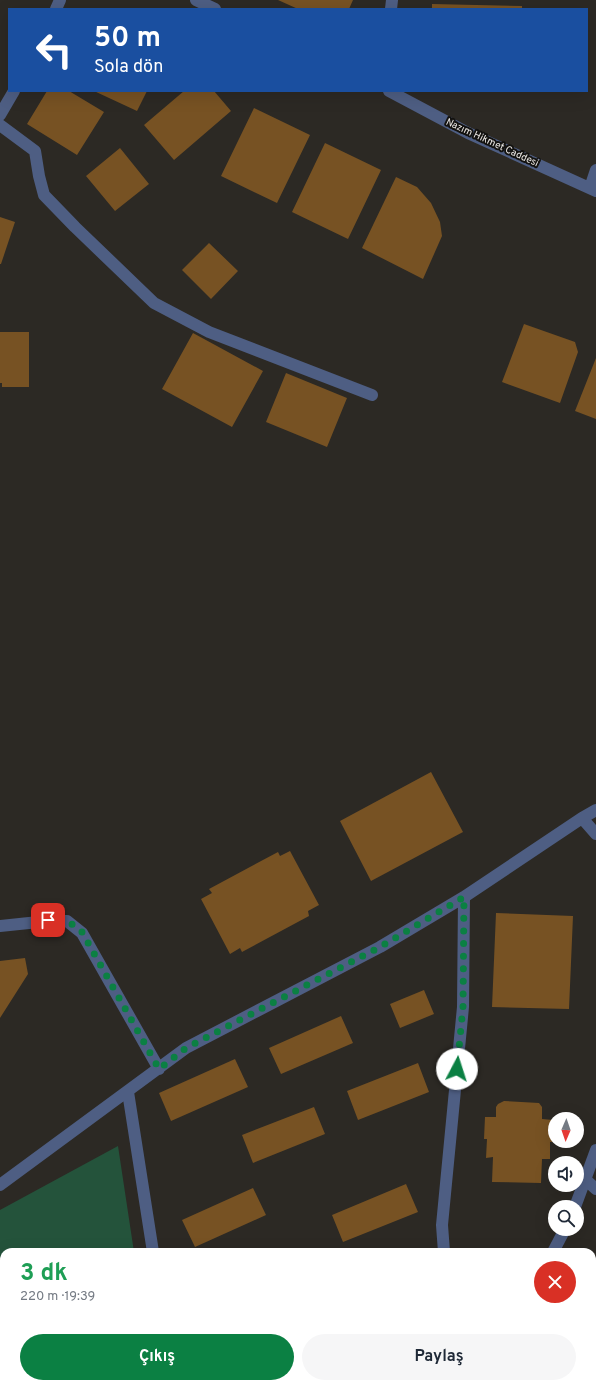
<!DOCTYPE html>
<html lang="tr">
<meta charset="utf-8">
<style>
body{margin:0;font-family:Overpass,sans-serif;background:#f6f6f7;color:#1f2937;height:100vh;display:flex;flex-direction:column;font-size:15px;white-space:nowrap}
*{box-sizing:border-box;margin:0}
p{font-size:13px;color:#747a83}
.icon{flex:none;width:22px;height:22px;fill:none;stroke:currentColor;stroke-width:2;stroke-linecap:round;stroke-linejoin:round}
.map{position:relative;flex:1;overflow:hidden}
.drawer{position:absolute;left:0px;top:1248px;width:596px;height:140px;display:flex;flex-direction:column;background:#fff;border-radius:12px 12px 0 0;box-shadow:0 4px 16px #0002}
.drawer>*{flex:none}
.banner{position:absolute;left:8px;top:8px;width:580px;height:84px;border-radius:0px;box-shadow:0 4px 16px #0002;background:#1a4fa0;color:#fff;overflow:hidden}
.needle{width:26px;rotate:182deg}
.buttons{position:absolute;left:548px;top:1112px;display:grid;gap:8px}
.buttons a{display:grid;place-items:center;width:36px;height:36px;border-radius:50%;background:#fff;box-shadow:0 4px 16px #0002;font-size:20px}
.pin{position:absolute;display:grid;place-items:center;width:34px;height:34px;color:#fff;margin:-17px;border-radius:8px;box-shadow:0 2px 6px #0006}
.me{position:absolute;width:44px;margin:-22px;rotate:5deg;stroke-linejoin:round;filter:drop-shadow(0 0 3px #0008)}
.turn{display:flex;align-items:center;gap:14px;height:84px;padding:0 20px;font-size:18px}
.turn .icon{width:52px;height:52px;stroke-width:2.5}
.turn b{display:block;font-size:28px;line-height:34px}
.round{display:grid;place-items:center;flex:none;width:42px;height:42px;border-radius:21px;background:#f6f6f7}
.overview{display:flex;align-items:center;justify-content:space-between;height:68px;padding:0 20px}
h1{font-size:24px;font-weight:700;line-height:30px;color:#1e9e55}
.cta{display:flex;gap:8px;margin-top:auto;padding:8px 20px}
.cta a{flex:1;height:46px;border-radius:24px;background:#0b8043;color:#fff;font-size:16px;font-weight:700;line-height:46px;text-align:center}
.cta a+a{background:#f6f6f7;color:#1f2937}
.map>svg:first-child{display:block}
.green{fill:#24533b}
.building{fill:#775223}
.lines{fill:none;stroke-linecap:round;stroke-linejoin:round}
.minor{stroke:#4e5e83;stroke-width:12}
.route{stroke:#0b8043;stroke-width:7;stroke-dasharray:0 12.6}
.labels{text-anchor:middle;dominant-baseline:central;stroke-width:4;stroke-linejoin:round;paint-order:stroke}
.street-label{font-size:10px;fill:#efece9;stroke:#131210}
</style>
<div class="map">
<svg width="596" height="1388" viewBox="0 0 596 1388">
<rect width="100%" height="100%" fill="#2c2924"/>
<!-- green -->
<path class="green" d="M118,1146l16,106h-130v132h150l1,4h-155v-178z"/>
<!-- building -->
<path class="building" d="M278,0h75l-4,9h-51z
M432,4l90,2v3h-90z
M47,91h22l35,21 -27,43 -50,-31z
M94,91h53l-10,20z
M184,91h30l17,20 -57,49 -30,-35z
M254,108l56,27 -33,68 -56,-27z
M325,143l56,27 -33,69 -56,-27z
M120,148l29,36 -34,27 -29,-35z
M396,177l21,10 14,16 9,19 2,14 -19,43 -61,-31z
M0,217l15,5 -14,42h-1z
M209,243l29,28 -27,28 -29,-29z
M524,324l51,18 3,10 -18,51 -58,-21z
M0,332h29v55h-27v-4h-2z
M193,333l70,38 -31,56 -70,-38z
M596,358v61l-21,-8z
M286,373l61,25 -20,49 -61,-25z
M431,772l32,60 -92,49 -31,-60z
M290,851l29,54 -11,6 1,5 -67,36 -2,-4 -10,6 -29,-55 11,-6 -3,-4 69,-37 2,4z
M496,913l77,3 -4,93 -77,-2z
M25,958l3,16 -28,44v-57z
M424,990l10,24 -34,14 -10,-24z
M341,1016l12,27 -72,31 -12,-26z
M235,1059l13,28 -77,34 -12,-28z
M418,1063l11,29 -71,28 -11,-29z
M504,1101l35,2 3,4v12l11,1v22h-3v17h-8l-1,24 -49,-1 1,-25 -7,1 1,-19h-3l1,-22h11v-10l2,-3z
M314,1107l11,27 -72,29 -11,-28z
M406,1184l12,28 -75,30 -11,-27z
M253,1188l13,27 -71,32 -13,-27z
M592,1264h4v58h-4z
M223,1384h64l-10,4h-52z
M329,1384h38l-2,4h-38z"/>
<g class="lines">
<!-- minor -->
<path class="minor" d="M196,0l19,9
M56,9l4,-9
M391,9l1,-9
M389,91l79,42 128,58
M0,115l14,-24
M0,125l35,26 4,25 5,19 31,32 79,76 55,29 163,63
M590,188l6,-18
M582,818l14,16
M0,926l48,-5h19l15,12 77,136
M128,1092l25,160
M586,1180l10,9
M0,1185l186,-137 194,-101 84,-50 118,-79 14,-8
M575,1207l21,-57
M444,1252l-2,-27 21,-218 1,-110
M553,1252l12,-23
M592,1375h4
M174,1384l1,4
M461,1388l4,-4"/>
</g>
<g class="lines">
<!-- route -->
<path class="route" d="M48,920l20,1 14,11 77,137 27,-21 194,-101 84,-50 -1,110 -6,62"/>
</g>
<g class="labels">
<!-- street labels -->
<g class="street-label">
<text transform="translate(492 143) rotate(25)">Nazım Hikmet Caddesi</text>
</g>
</g>
</svg>
<div class="buttons">
<a><svg class="needle" viewBox="-14 -14 28 28"><path d="M0-13l5 13h-10z" fill="#e53935"/><path d="M0 13l5-13h-10z" fill="#747a83"/></svg></a>
<a><svg class="icon" aria-label="sound" viewBox="0 0 24 24"><path d="M4 9h4l5-4v14l-5-4H4zM17 9q2 3 0 6"/></svg></a>
<a><svg class="icon" aria-label="search" viewBox="0 0 24 24"><circle cx="10" cy="10" r="6"/><path d="M15 15l6 6"/></svg></a>
</div>
<div class="pin" style="left:48px;top:920px;background:#d93025"><svg class="icon" aria-label="arrive" viewBox="0 0 24 24"><path d="M6 21V4h12l-3 4 3 4H6"/></svg></div>
<svg class="me" style="left:457px;top:1069px" viewBox="-20 -20 40 40"><circle r="19" fill="#fff"/><path d="M0-13L10 11 0 6-10 11z" fill="#0b8043"/></svg>
<div class="banner">
<div class="turn"><svg class="icon" aria-label="left" viewBox="0 0 24 24"><path d="M17 20v-9H6M10 6l-5 5 5 5"/></svg><div><b>50 m</b>Sola dön</div></div>
</div>
<section class="drawer">
<div class="overview"><div><h1>3 dk</h1><p>220 m · 19:39</p></div><a class="round" style="background:#d93025;color:#fff"><svg class="icon" aria-label="close" viewBox="0 0 24 24"><path d="M6 6l12 12M18 6L6 18"/></svg></a></div>
<div class="cta"><a>Çıkış</a><a>Paylaş</a></div>
</section>
</div>
